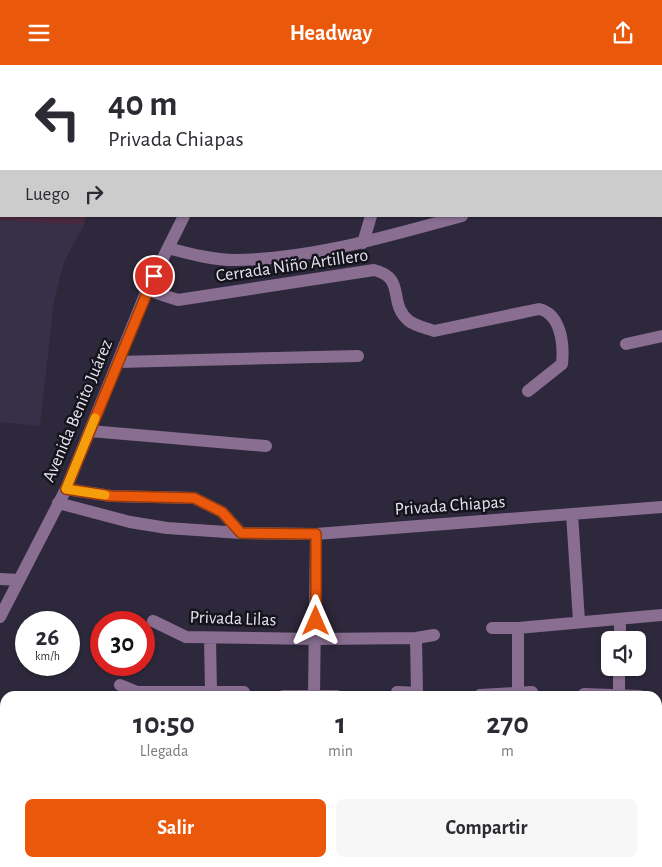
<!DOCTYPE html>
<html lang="es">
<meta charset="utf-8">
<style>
body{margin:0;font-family:"Alegreya Sans",sans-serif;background:#f7f7f7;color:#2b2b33;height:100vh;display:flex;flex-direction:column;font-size:19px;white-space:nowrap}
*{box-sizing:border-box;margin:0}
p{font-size:16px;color:#7c7c81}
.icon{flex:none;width:28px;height:28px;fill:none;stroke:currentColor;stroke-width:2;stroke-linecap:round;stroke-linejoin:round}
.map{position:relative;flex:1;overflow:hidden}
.drawer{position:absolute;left:0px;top:626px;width:662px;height:176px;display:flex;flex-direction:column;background:#fff;border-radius:15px 15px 0 0;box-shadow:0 1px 4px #0004}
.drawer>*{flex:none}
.guide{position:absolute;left:0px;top:0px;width:662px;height:152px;box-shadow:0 1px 4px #0004;background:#fff;color:#2b2b33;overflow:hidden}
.tools{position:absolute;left:601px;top:566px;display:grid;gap:10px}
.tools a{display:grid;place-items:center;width:45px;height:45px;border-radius:8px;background:#fff;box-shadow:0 1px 4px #0004;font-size:25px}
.speed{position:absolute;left:15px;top:546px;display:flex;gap:10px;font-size:25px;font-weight:700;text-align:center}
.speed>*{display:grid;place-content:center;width:65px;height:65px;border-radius:50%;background:#fff;box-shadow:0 1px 4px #0004;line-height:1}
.speed small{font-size:12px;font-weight:400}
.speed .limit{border:8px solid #d22;background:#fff;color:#111}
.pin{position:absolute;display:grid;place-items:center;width:42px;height:42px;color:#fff;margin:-21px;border:2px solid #fff;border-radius:50%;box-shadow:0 1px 5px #0007}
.me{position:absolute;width:55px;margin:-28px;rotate:0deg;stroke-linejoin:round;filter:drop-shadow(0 0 4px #0008)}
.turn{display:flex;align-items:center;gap:18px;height:105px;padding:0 25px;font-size:22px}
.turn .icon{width:65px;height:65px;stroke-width:2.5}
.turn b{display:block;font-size:35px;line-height:42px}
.then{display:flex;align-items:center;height:48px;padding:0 25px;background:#0003;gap:10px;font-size:19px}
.eta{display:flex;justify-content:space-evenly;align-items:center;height:85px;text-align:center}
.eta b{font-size:30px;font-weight:700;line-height:35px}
.action{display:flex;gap:10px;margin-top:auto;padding:10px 25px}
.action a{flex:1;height:58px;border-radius:8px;background:#ea580c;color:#fff;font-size:20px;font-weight:700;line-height:58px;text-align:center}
.action a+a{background:#f7f7f7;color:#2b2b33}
header{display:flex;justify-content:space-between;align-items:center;height:65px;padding:0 25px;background:#ea580c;color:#fff;font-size:22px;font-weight:700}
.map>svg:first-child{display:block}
.built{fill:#363048}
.green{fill:#4a2a40}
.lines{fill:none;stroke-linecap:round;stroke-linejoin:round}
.minor{stroke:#896e92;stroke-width:12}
.route-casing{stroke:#983908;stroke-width:12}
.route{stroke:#ea580c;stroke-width:9}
.slow{stroke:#f59e0b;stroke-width:9}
.labels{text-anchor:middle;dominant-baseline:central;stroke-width:5;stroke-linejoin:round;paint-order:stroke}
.street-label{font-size:18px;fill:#e5e3ef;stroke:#15131b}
</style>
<header><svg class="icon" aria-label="menu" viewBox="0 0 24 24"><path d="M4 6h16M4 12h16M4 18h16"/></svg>Headway<svg class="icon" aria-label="share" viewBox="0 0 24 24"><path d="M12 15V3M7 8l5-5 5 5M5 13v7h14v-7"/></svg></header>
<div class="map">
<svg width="662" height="802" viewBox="0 0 662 802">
<rect width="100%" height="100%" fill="#2d283b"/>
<!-- built -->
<path class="built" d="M0,155l84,5 -20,37 -10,39 -14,125 -40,-4z"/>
<!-- green -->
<path class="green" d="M0,0h136l-135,1v150h85l-2,9 -84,-5z"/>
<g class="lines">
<!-- minor -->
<path class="minor" d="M251,1l1,-1
M333,1l1,-1
M363,178l8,-27
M168,183c22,6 45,12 68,12 77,-1 152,-24 226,-44
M147,225l31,10 196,-30c33,8 13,33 35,51 7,5 17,7 25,10l105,-22c22,5 25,35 23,55l-34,27
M626,279l36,-8
M118,297l240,-6
M90,366l176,15
M66,424l45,7 83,2 28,14 19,21
M58,438l72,19 37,6 74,5 75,1 346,-27
M572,449l7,107
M0,514l19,1
M0,552l66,-128 81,-199 37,-74
M153,556l33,16 130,2 100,-1 18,-3
M492,563h26l144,-13
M518,563v64
M210,573l1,54
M620,575v-21
M120,620l17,7h107
M397,627l20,1 -1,-55
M584,629l56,2
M480,630l52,-3
M619,630v-28
M283,631h54
M314,631l2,-162
M658,737h4
M249,798v4
M535,798v4
M27,802l1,-4
M391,802v-4"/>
</g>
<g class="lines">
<defs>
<path id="route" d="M154,211l-88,213 45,7 83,2 28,14 19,21 75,1v87"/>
</defs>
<!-- route casing -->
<use href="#route" class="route-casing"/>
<!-- route -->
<use href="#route" class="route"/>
<!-- slow -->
<path class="slow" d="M95,353l-29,71 39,6"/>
</g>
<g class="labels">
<!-- street labels -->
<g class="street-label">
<text transform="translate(292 201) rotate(-8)">Cerrada Niño Artillero</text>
<text transform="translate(78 346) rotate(-67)">Avenida Benito Juárez</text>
<text transform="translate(450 441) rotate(-4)">Privada Chiapas</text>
<text transform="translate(233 554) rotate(2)">Privada Lilas</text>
</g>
</g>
</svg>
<div class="tools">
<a><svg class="icon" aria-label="sound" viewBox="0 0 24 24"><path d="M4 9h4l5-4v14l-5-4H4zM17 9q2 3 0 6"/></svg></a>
</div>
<div class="speed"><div>26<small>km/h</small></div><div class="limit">30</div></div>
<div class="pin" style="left:154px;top:211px;background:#d93025"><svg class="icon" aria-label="arrive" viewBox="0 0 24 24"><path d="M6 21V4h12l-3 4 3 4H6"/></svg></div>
<svg class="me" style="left:316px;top:556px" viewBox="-20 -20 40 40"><path d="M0-17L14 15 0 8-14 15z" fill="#ea580c" stroke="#fff" stroke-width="4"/></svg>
<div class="guide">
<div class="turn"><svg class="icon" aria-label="left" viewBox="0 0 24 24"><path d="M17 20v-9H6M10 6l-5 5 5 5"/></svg><div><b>40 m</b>Privada Chiapas</div></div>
<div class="then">Luego<svg class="icon" aria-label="right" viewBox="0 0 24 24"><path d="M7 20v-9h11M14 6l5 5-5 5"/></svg></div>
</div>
<section class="drawer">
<div class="eta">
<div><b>10:50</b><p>Llegada</p></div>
<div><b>1</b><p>min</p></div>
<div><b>270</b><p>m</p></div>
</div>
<div class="action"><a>Salir</a><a>Compartir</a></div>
</section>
</div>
